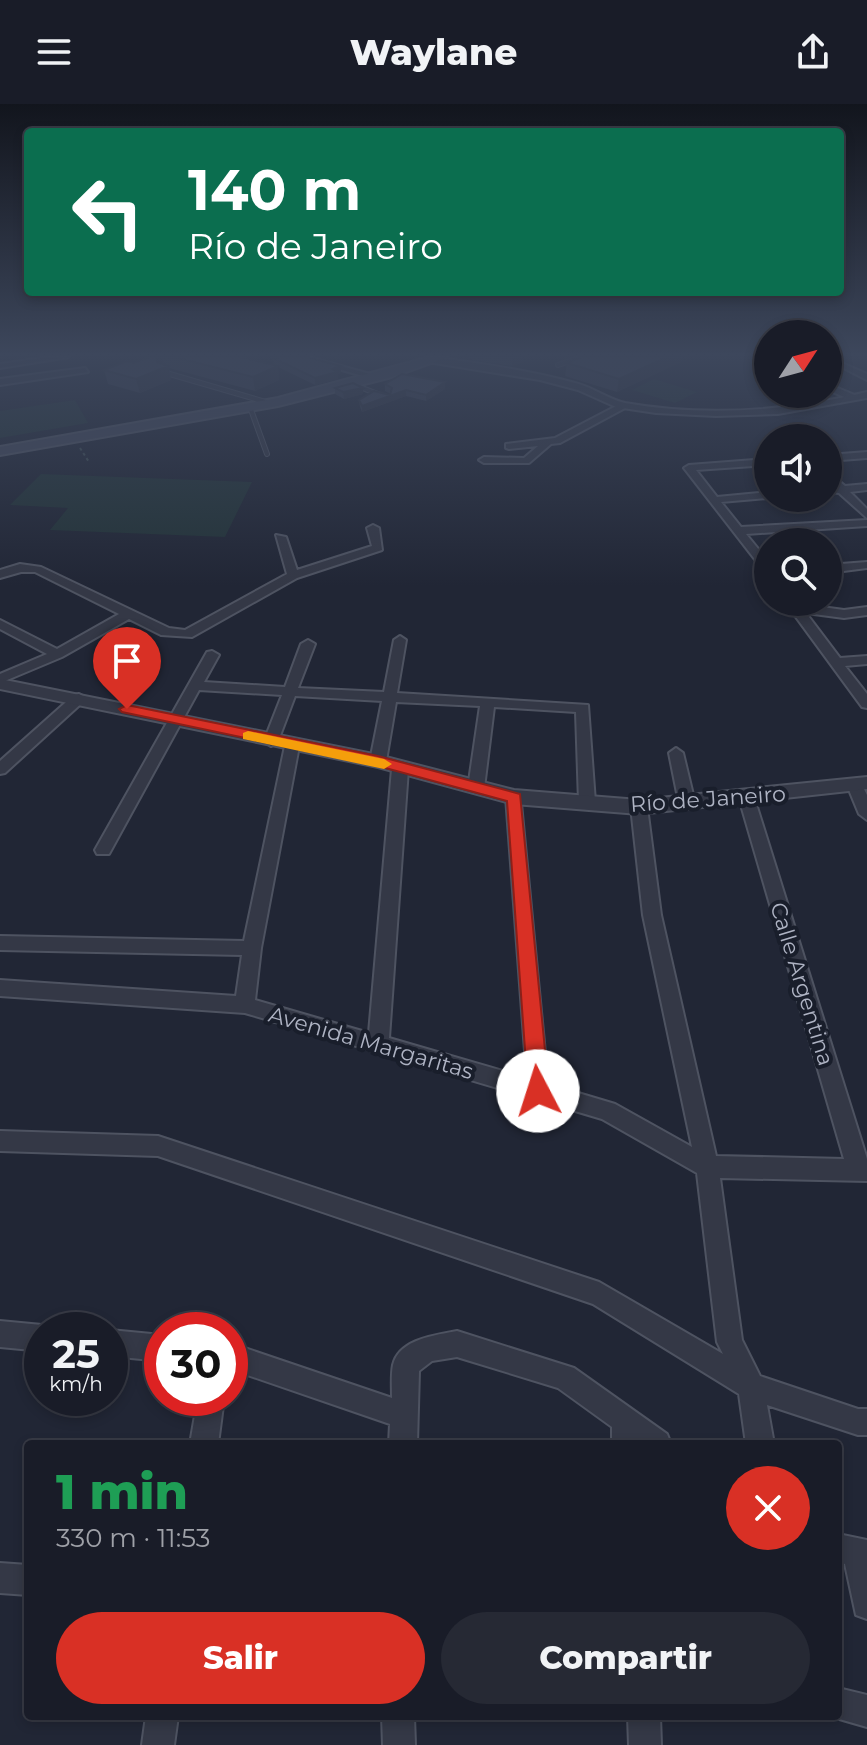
<!DOCTYPE html>
<html lang="es">
<meta charset="utf-8">
<style>
body{margin:0;font-family:Montserrat,sans-serif;background:#262934;color:#f1f3f6;height:100vh;display:flex;flex-direction:column;font-size:30px;white-space:nowrap}
*{box-sizing:border-box;margin:0}
p{font-size:26px;color:#9fa1a8}
.icon{flex:none;width:44px;height:44px;fill:none;stroke:currentColor;stroke-width:2;stroke-linecap:round;stroke-linejoin:round}
.map{position:relative;flex:1;overflow:hidden}
.panel{position:absolute;left:24px;top:1336px;width:818px;height:280px;display:flex;flex-direction:column;background:#191c28;border-radius:8px;box-shadow:0 4px 12px #0003,0 0 0 2px #373a45}
.panel>*{flex:none}
.top-card{position:absolute;left:24px;top:24px;width:820px;height:168px;border-radius:8px;box-shadow:0 4px 12px #0003,0 0 0 2px #373a45;background:#0b6e4f;color:#fff;overflow:hidden}
.needle{width:52px;rotate:54deg}
.controls{position:absolute;left:754px;top:216px;display:grid;gap:16px}
.controls a{display:grid;place-items:center;width:88px;height:88px;border-radius:50%;background:#191c28;box-shadow:0 4px 12px #0003,0 0 0 2px #373a45;font-size:40px}
.speed{position:absolute;left:24px;top:1208px;display:flex;gap:16px;font-size:40px;font-weight:700;text-align:center}
.speed>*{display:grid;place-content:center;width:104px;height:104px;border-radius:50%;background:#191c28;box-shadow:0 4px 12px #0003,0 0 0 2px #373a45;line-height:1}
.speed small{font-size:20px;font-weight:400}
.speed .limit{border:12px solid #d22;background:#fff;color:#111}
.pin{position:absolute;display:grid;place-items:center;width:68px;height:68px;color:#fff;margin:-82px -34px;border-radius:50% 50% 50% 0;rotate:-45deg;box-shadow:0 0 8px #0007}
.pin .icon{rotate:45deg}
.me{position:absolute;width:88px;margin:-44px;rotate:355deg;stroke-linejoin:round;filter:drop-shadow(0 0 6px #0008)}
.turn{display:flex;align-items:center;gap:28px;height:168px;padding:0 32px;font-size:36px}
.turn .icon{width:104px;height:104px;stroke-width:2.5}
.turn b{display:block;font-size:56px;line-height:68px}
.round{display:grid;place-items:center;flex:none;width:84px;height:84px;border-radius:42px;background:#262934}
.overview{display:flex;align-items:center;justify-content:space-between;height:136px;padding:0 32px}
h1{font-size:48px;font-weight:800;line-height:60px;color:#1e9e55}
.action{display:flex;gap:16px;margin-top:auto;padding:16px 32px}
.action a{flex:1;height:92px;border-radius:48px;background:#d93025;color:#fff;font-size:32px;font-weight:800;line-height:92px;text-align:center}
.action a+a{background:#262934;color:#f1f3f6}
header{display:flex;justify-content:space-between;align-items:center;height:104px;padding:0 32px;background:#191c28;font-size:36px;font-weight:800}
.map>svg:first-child{display:block}
.green{fill:#233338}
.lines{fill:none;stroke-linecap:round;stroke-linejoin:round}
.service-casing{stroke:#4e5361;stroke-width:6}
.minor-casing{stroke:#4e5361;stroke-width:4}
.tertiary-casing{stroke:#4e5361;stroke-width:4}
.secondary-casing{stroke:#4e5361;stroke-width:4}
.path{stroke:#404e54;stroke-width:2;stroke-dasharray:3 3;stroke-linecap:butt}
.service{stroke:#343846;stroke-width:4}
.minor{fill:#343846;fill-rule:evenodd}
.tertiary{fill:#343846;fill-rule:evenodd}
.secondary{fill:#424759;fill-rule:evenodd}
.wall{fill:#363b4c}
.shaded-wall{fill:#2c303e}
.building{fill:#3f4558;stroke:#2c303e;stroke-width:2}
.route{fill:#d93025;stroke:#8d1f18;stroke-width:2}
.slow{fill:#f59e0b}
.labels{text-anchor:middle;dominant-baseline:central;stroke-width:8;stroke-linejoin:round;paint-order:stroke}
.street-label{font-size:22px;fill:#aeb3c3;stroke:#191e2b}
</style>
<header><svg class="icon" aria-label="menu" viewBox="0 0 24 24"><path d="M4 6h16M4 12h16M4 18h16"/></svg>Waylane<svg class="icon" aria-label="share" viewBox="0 0 24 24"><path d="M12 15V3M7 8l5-5 5 5M5 13v7h14v-7"/></svg></header>
<div class="map">
<svg width="867" height="1641" viewBox="0 0 867 1641">
<rect width="100%" height="100%" fill="#212635"/>
<!-- green -->
<path class="green" d="M654,275l43,13 -22,11 -43,-13z
M75,296l13,23 -88,15v-27z
M41,370l211,8 -27,55 -175,-7 18,-22 -58,-3z"/>
<g class="lines">
<defs>
<path id="service" d="M558,261l24,-8
M163,268l106,31
M352,280l31,12
M250,303l17,47"/>
<path id="minor" d="M50,253h19l-69,11v-4z
M296,253h12l73,20 -4,3z
M828,253l39,17v6l-39,-20z
M85,264l3,4 -88,13v-6z
M828,280l29,12 1,2 -7,2 -23,-10z
M622,299l3,5 -65,35 -9,1 -22,19h-45l-5,-3 5,-3 40,1 14,-12 -29,3 -3,-1v-4l49,-6z
M867,348v6l-39,3v-6z
M768,355v6l-72,5 21,27 51,-5v6l-47,4 20,25 126,-7v6l-121,8 22,27v12l-4,-2 -80,-103 5,-3z
M828,368l17,14 22,-2v6l-17,2 17,17v9l-28,-25 -8,-1 -1,-2 4,-3 -6,-6z
M373,421l6,3 3,22 -85,28 -105,59 -31,-2 -32,-16 -67,38 -62,26v-9l47,-20 -47,-25v-9l57,29 62,-35 -84,-42h-14l-21,6v-8l20,-6 21,3 128,61 16,2 102,-56 -11,-39 10,2 11,33 75,-24 -5,-18z
M867,458v6l-39,5v-8z
M785,498l59,8 23,-3v8l-23,3 -38,-5 34,45 27,-2v8l-22,2 22,28v14l-5,-1z
M400,532l6,4 -9,53 191,12 7,97 -2,4h-12l-2,-4 -3,-90 -82,-5 -10,81 -8,5 -8,-5 12,-82 -84,-4 -10,59 -8,5 -8,-5 12,-60 -87,-5 -17,45 -7,5 -7,-5 18,-46 -83,-5 -90,164h-12l-2,-4 112,-198 5,-1 7,4 -15,27 81,5 16,-43 7,-4 7,4 -17,44 86,4 10,-52z
M79,590l7,4 -2,3 -79,72 -5,1v-13l74,-66z
M292,637l7,5 -38,202 -6,52 114,33 23,-264 8,-5 5,1 3,4 -19,269 138,40 -21,-281 8,-5 6,1 28,291 67,20 77,43 -49,-232 -12,-108 8,-5 8,5 14,108 55,241 128,3 -105,-361 8,-5 6,1 114,365v22l-147,-3 22,162 18,36 98,33h9v26h-9l-91,-30 7,39h-28l-7,-50 -146,-90 -435,-148 -158,-5v-20l158,5 441,146 124,72 -6,-12 -20,-169 -95,-54 -357,-106 -245,-17v-16l236,16 6,-41 -242,-5v-14l244,5 41,-195z
M676,644l7,5 12,50 -8,5 -8,-5 -10,-50z
M855,676l5,1 7,14v25l-8,-6 -12,-29z
M0,1217l42,4 9,5h-9v21l-42,-4z
M110,1226l52,5v26l-52,-5z
M457,1227l117,37 93,66 4,10h-59v-17l-54,-39 -101,-31 -25,4 -13,10 -2,73h-28l1,-20 -160,-55v-26l162,55c0,-11 -1,-23 1,-33 6,-26 43,-30 64,-34z
M198,1294h26l-6,46h-28z
M838,1430l29,6v79l-11,-4 -11,-51 -7,-2z
M0,1459l28,2v30l-28,-2z
M838,1584l29,7v32l-38,-11h9z
M146,1612h32l-4,29h-32z
M382,1612h32l1,29h-32z
M628,1612h32l1,29h-32z"/>
<path id="tertiary" d="M431,253c48,6 97,13 144,26 17,4 33,16 50,20 80,14 164,8 242,-11v6l-89,16 -62,2 -60,-3 -40,-6 -38,-17 -38,-10 -112,-18z
M0,575l378,76 136,35 125,10 228,-23v12l-228,25 -125,-10 -136,-37 -378,-78z"/>
<path id="secondary" d="M430,253h17l-55,20 -114,29 -278,49v-8l278,-49z"/>
</defs>
<!-- service casing -->
<use href="#service" class="service-casing"/>
<!-- minor casing -->
<use href="#minor" class="minor-casing"/>
<!-- tertiary casing -->
<use href="#tertiary" class="tertiary-casing"/>
<!-- secondary casing -->
<use href="#secondary" class="secondary-casing"/>
<!-- path -->
<path class="path" d="M80,344l9,14"/>
<!-- service -->
<use href="#service" class="service"/>
<!-- minor -->
<use href="#minor" class="minor"/>
<!-- tertiary -->
<use href="#tertiary" class="tertiary"/>
<!-- secondary -->
<use href="#secondary" class="secondary"/>
</g>
<!-- wall -->
<path class="wall" d="M149,253h91l34,8 -1,-7 68,8v7l-3,1v5l-23,6 -37,-18 1,13 -24,11 -86,-23 2,12 -31,13 -32,-9 -4,-14 30,-7z
M469,253h54v5l-11,4 -44,-7z
M581,253h101l-1,5 -64,30 -52,-16 2,-13z
M385,280l60,5 -19,12 -20,-5 -44,16 -2,-5 -1,-7 31,-5 1,-1 -6,-3z
M335,284h28v6l-19,5 -9,-5z"/>
<!-- shaded-wall -->
<path class="shaded-wall" d="M156,253h6l2,10 4,-1 3,14 -31,13 -4,-14z
M517,253h6v5l-11,4 1,-8z
M667,253h15l-1,5 -64,30 2,-13z
M278,262l1,14 -24,11 -2,-14z
M341,262v7l-3,1v5l-23,6v-7l17,-9z
M445,278v7l-19,12v-6z
M363,284v6l-19,5 -1,-7z
M406,286v6l-44,16v-6z"/>
<!-- building -->
<path class="building" d="M149,253h7l1,5 11,4 -32,13 -32,-9 23,-9 7,2z
M174,253h67l37,9 -25,11z
M279,253h28l34,9 -9,3 5,3 -22,6 -42,-20z
M581,253h86l-48,22 -52,-16z
M402,270l43,8 -19,13 -20,-5 -44,16 -3,-6 15,-9 16,4 2,-7 -7,-4z
M353,279l10,5 -20,4 -8,-4z"/>
<!-- sky -->
<linearGradient id="sky" x2="0" y2="1"><stop stop-color="#12151d"/><stop offset="0.52" stop-color="#3d475c"/><stop offset="1" stop-color="#3d475c" stop-opacity="0"/></linearGradient>
<rect width="867" height="482" fill="url(#sky)"/>
<!-- route -->
<path class="route" d="M127,601l251,51 142,38 29,297 -3,7 -8,3 -7,-3 -3,-7 -21,-290 -129,-35 -256,-54 -3,-3z"/>
<!-- slow -->
<path class="slow" d="M248,627l136,28 8,5 -8,5 -141,-30v-6z"/>
<g class="labels">
<!-- street labels -->
<g class="street-label">
<text transform="translate(708 695) rotate(-4)">Río de Janeiro</text>
<text transform="translate(802 880) rotate(73)">Calle Argentina</text>
<text transform="translate(371 939) rotate(16)">Avenida Margaritas</text>
</g>
</g>
</svg>
<div class="controls">
<a><svg class="needle" viewBox="-14 -14 28 28"><path d="M0-13l5 13h-10z" fill="#e53935"/><path d="M0 13l5-13h-10z" fill="#9fa1a8"/></svg></a>
<a><svg class="icon" aria-label="sound" viewBox="0 0 24 24"><path d="M4 9h4l5-4v14l-5-4H4zM17 9q2 3 0 6"/></svg></a>
<a><svg class="icon" aria-label="search" viewBox="0 0 24 24"><circle cx="10" cy="10" r="6"/><path d="M15 15l6 6"/></svg></a>
</div>
<div class="speed"><div>25<small>km/h</small></div><div class="limit">30</div></div>
<div class="pin" style="left:127px;top:605px;background:#d93025"><svg class="icon" aria-label="arrive" viewBox="0 0 24 24"><path d="M6 21V4h12l-3 4 3 4H6"/></svg></div>
<svg class="me" style="left:538px;top:987px" viewBox="-20 -20 40 40"><circle r="19" fill="#fff"/><path d="M0-13L10 11 0 6-10 11z" fill="#d93025"/></svg>
<div class="top-card">
<div class="turn"><svg class="icon" aria-label="left" viewBox="0 0 24 24"><path d="M17 20v-9H6M10 6l-5 5 5 5"/></svg><div><b>140 m</b>Río de Janeiro</div></div>
</div>
<section class="panel">
<div class="overview"><div><h1>1 min</h1><p>330 m · 11:53</p></div><a class="round" style="background:#d93025;color:#fff"><svg class="icon" aria-label="close" viewBox="0 0 24 24"><path d="M6 6l12 12M18 6L6 18"/></svg></a></div>
<div class="action"><a>Salir</a><a>Compartir</a></div>
</section>
</div>
